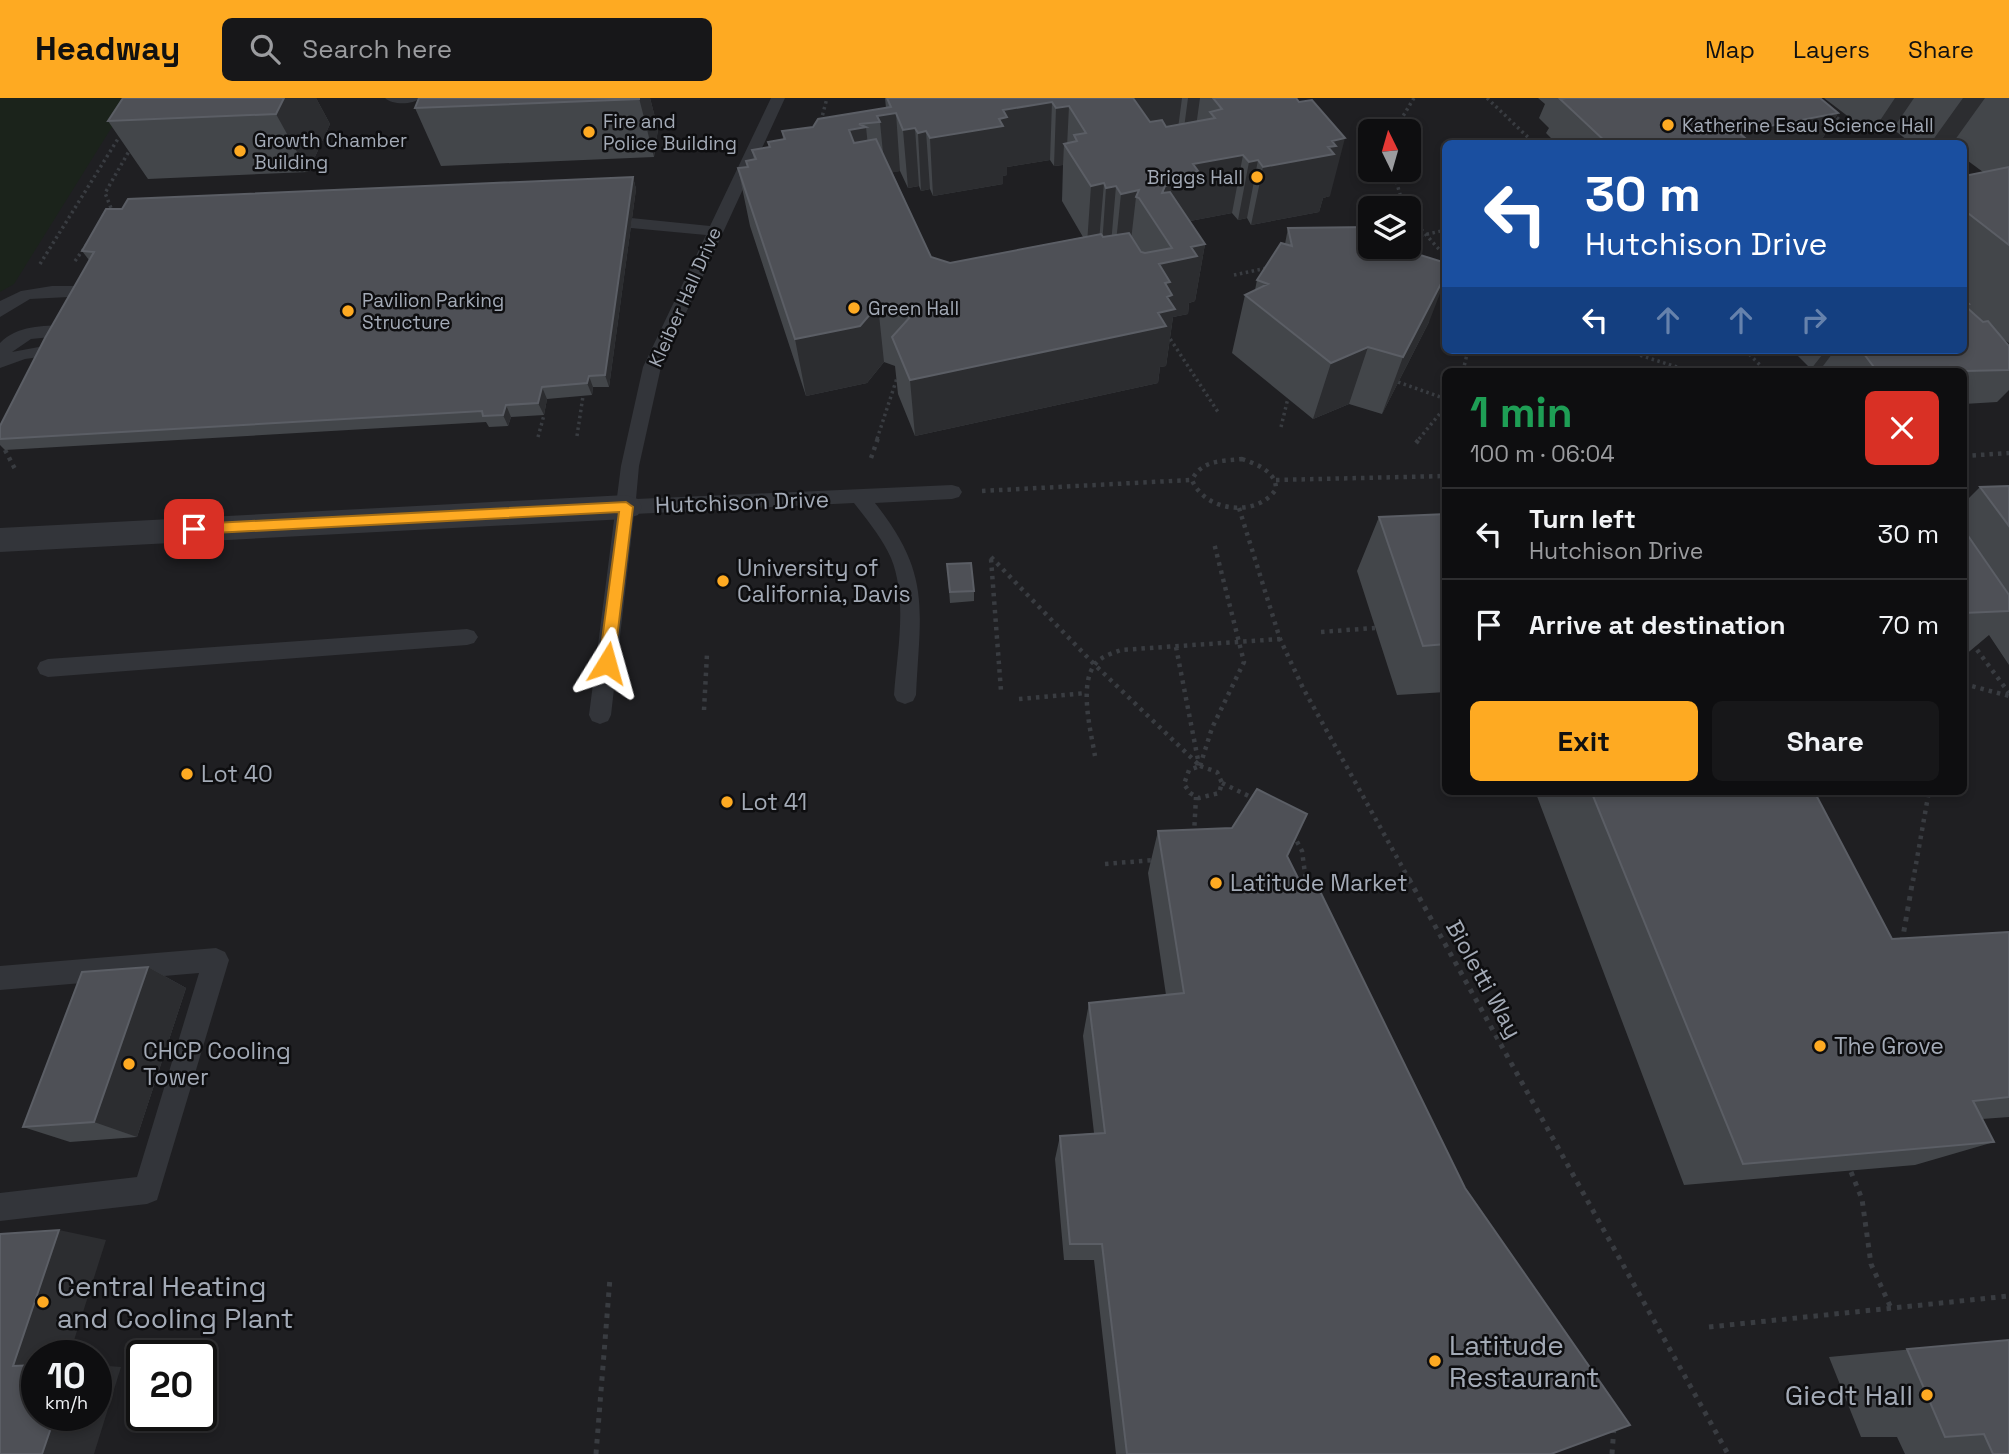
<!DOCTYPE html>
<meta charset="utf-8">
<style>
body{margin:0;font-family:"Space Grotesk",sans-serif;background:#171719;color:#f1f3f6;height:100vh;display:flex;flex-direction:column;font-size:26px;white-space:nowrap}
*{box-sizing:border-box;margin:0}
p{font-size:23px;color:#9b9c9f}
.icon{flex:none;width:38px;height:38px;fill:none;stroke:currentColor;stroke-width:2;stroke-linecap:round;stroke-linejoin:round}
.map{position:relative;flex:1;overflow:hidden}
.side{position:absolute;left:1442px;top:270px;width:525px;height:427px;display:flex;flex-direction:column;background:#0e0e10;border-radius:10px;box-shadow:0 4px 10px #0003,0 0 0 2px #2e2e30}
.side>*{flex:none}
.guide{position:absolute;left:1442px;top:42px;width:525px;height:214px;border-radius:10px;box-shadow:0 4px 10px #0003,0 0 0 2px #2e2e30;background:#1a4fa0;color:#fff;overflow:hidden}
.needle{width:46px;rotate:355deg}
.buttons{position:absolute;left:1358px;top:21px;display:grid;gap:14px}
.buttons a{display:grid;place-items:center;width:63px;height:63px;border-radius:10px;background:#0e0e10;box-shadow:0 4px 10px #0003,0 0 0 2px #2e2e30;font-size:35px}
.speed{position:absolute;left:21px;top:1242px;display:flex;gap:14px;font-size:35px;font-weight:700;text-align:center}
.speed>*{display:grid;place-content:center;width:91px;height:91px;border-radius:50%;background:#0e0e10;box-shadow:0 4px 10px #0003,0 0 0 2px #2e2e30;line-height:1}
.speed small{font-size:18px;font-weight:400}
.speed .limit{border:4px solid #111;border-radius:10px;background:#fff;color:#111}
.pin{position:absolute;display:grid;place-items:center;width:60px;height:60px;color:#fff;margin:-30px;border-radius:14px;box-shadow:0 4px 10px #0006}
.me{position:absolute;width:77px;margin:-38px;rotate:8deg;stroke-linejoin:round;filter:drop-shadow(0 0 5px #0008)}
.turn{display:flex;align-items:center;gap:24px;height:147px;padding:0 28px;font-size:32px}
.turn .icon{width:91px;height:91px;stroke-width:2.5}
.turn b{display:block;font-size:49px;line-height:60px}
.lanes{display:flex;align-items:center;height:66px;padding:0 28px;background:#0003;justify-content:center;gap:35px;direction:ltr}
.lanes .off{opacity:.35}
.round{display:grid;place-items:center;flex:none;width:74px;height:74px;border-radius:10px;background:#171719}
.head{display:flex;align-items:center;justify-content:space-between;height:119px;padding:0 28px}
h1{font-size:42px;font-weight:800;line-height:52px;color:#1e9e55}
.action{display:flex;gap:14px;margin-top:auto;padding:14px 28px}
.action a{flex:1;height:80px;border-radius:10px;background:#feaa22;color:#111;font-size:28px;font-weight:800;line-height:80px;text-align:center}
.action a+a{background:#171719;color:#f1f3f6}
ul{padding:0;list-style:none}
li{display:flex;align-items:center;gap:21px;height:91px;padding:0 28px;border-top:2px solid #2e2e30}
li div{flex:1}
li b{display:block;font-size:26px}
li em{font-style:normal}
header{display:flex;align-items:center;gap:42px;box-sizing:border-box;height:98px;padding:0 35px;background:#feaa22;color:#111}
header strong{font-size:33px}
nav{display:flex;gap:38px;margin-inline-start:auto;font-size:24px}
.search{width:490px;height:63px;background:#171719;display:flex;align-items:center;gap:18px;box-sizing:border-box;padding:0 24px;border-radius:10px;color:#9b9c9f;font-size:26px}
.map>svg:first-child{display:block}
.built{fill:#1f1f22;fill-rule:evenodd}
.green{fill:#1b231b}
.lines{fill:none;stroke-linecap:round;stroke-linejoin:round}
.path-far2{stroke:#393c41;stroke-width:3.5;stroke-dasharray:2.5 3.5;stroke-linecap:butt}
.path-far1{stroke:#393c41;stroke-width:4.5;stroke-dasharray:3.5 5;stroke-linecap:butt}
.path{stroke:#393c41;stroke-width:5;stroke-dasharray:4.5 6;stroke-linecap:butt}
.lane{fill:#33353a;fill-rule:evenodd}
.street{fill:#33353a;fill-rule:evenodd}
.wall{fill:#43464a;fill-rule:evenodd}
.shaded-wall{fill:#2c2d30}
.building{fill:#4e5056;stroke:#5b5e65;stroke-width:2;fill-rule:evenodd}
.route{fill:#feaa22;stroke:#a56e16;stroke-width:2}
.poi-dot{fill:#feaa22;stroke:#0e0e10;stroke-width:2.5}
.labels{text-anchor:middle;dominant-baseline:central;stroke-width:5;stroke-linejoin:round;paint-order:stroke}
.far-poi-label{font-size:19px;fill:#a3aab6;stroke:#0e0e10;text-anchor:start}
.far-street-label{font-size:19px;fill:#a3aab6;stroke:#0e0e10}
.street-label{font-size:23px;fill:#a3aab6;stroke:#0e0e10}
.poi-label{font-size:23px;fill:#a3aab6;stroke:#0e0e10;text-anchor:start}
.near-poi-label{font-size:28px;fill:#a3aab6;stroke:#0e0e10;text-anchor:start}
</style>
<header>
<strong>Headway</strong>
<div class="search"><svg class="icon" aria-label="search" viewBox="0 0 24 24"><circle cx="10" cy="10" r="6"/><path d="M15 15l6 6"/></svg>Search here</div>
<nav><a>Map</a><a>Layers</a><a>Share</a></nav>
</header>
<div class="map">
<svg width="2009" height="1356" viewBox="0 0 2009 1356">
<rect width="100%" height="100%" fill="#131315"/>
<!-- built -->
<path class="built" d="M0,0h2009v1356h-2009zM1370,33h39v39h-39zM1446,46h518v206h-518zM1370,110h39v39h-39zM1446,273h518v420h-518zM37,1258h59v60h-59zM142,1258h59v60h-59z"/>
<!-- green -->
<path class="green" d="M0,0h130l-116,186 -14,8z"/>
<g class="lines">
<!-- path-far2 -->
<path class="path-far2" d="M1487,0l48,46
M1832,16l23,17
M821,23l6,-23
M1394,33l20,-33
M1393,72l11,38
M108,115l3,-5 -6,-15 27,-47
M1409,118l37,41
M1409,140l37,-8
M75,163l15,-21
M40,166l81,-130
M1234,177l33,-7
M1167,236l51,78
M1623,252l67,21
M1745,252l21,21
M1463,273l5,-21
M1398,284l48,17
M1281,329l7,-29
M577,338l6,-40
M538,339l6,-22
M877,341l21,-64
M1419,341l27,-33"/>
<!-- path-far1 -->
<path class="path-far1" d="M1416,345l4,-5
M5,352l11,21
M1964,358l45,-3
M871,360l7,-20
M1242,361c14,5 34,12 34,30 -19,29 -71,23 -84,-9 9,-20 30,-19 50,-21z
M1276,382l170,-4
M982,393l208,-11
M1239,410l41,131 23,49 107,193
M991,459l103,107 106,102
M991,461l10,132
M1321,534l54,-4
M1972,545l37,50
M1176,549l23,118
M1964,586l45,12
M1019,601l67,-6
M704,612l3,-56
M1095,658c-4,-24 -17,-73 1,-93 6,-7 17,-10 25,-13l159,-11
M1200,668l12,-38 32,-66 -30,-119
M1200,668l17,6 5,11 -3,10 -20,5 -9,-5 -6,-9 5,-14z
M1222,685l35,17
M1194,736l2,-37
M1293,736l9,17 4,30
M1105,766l49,-4
M1913,783l16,-90"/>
<!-- path -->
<path class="path" d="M1306,781l1,10
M1409,781l319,575
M1902,844l11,-63
M1851,1074l11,27 9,65 20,44
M1709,1229l300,-31
M596,1356l14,-176
M1612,1356l2,-27"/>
<!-- lane -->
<path class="lane" d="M385,0h35c-7,7 -28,7 -35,0z
M771,0h14l-124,269 -22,99 -3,33 316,-14 7,2 3,5 -3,5 -7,2 -77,4c57,72 45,106 41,192l-3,6 -8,3 -8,-3 -3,-6c3,-43 14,-95 -3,-137 -9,-20 -23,-37 -37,-55l-220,11 -23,201 -3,6 -8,3 -8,-3 -3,-6 32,-249 22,-99 63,-132 -75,-7 -8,-5 8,-5 79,8z
M52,188h36l8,5 -8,5 -58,3 -30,18v-16l21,-10z
M66,227l9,6 -3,4 -41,4 -19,13 43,-8 6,2 3,4 -3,4 -36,5 -25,9v-25c18,-18 42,-17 66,-18z
M467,531l7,2 4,6 -4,6 -7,2 -419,32 -8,-3 -3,-6 3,-6 8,-3z
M216,850l9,4 4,8 -72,240 -10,4 -147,17v-28l137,-16 62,-204 -199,17v-24z"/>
<!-- street -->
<path class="street" d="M626,397l12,4 4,8 -4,8 -12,4 -626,33v-24z"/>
</g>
<!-- wall -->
<path class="wall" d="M123,0h193l14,26 -22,48 -160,7 -40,-58z
M650,0l8,31 -4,28 -213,9 -26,-58z
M885,0h412l33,98 -7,2 -4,14 -68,13 -4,-7 -9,2 -6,-7 -42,8 15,23 -10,57 -6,2 -1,11 -15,3 -7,49 -6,1 -2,16 -243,53 -17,-42 -3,-28 -11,-4 -17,21 -61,13 -56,-170 -12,-58 9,-1 -1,-6 8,-1 -2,-10 17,-2 -1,-6 15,-3 -1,-8 31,-4 73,-19zM1050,62l4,6 9,-1 -1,36 21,36 -133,26 -19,-6 -39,-85 8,-1 8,17 11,-2 2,5 9,-2 3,7 70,-12v-8l4,-1v-8z
M1538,0h282l18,15 -19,31h-262l-11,-11 3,-5 -10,-10 6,-14z
M1824,0h185v245l-8,-6 8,9v44l-12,12 -33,2v-33h-138l-3,-5 -12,3 -19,-19h172v-174l19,-4 -19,-14v-14h-52l-19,-15 -22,5z
M633,79l3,12 -27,198h-16l-1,8 -45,4 -3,16 -33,2 -3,9 -19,1 -3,-5 -481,28 -5,-5v-19l89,-166 -7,-9 40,-42z
M1288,130l141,94 -47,92 -33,-10 -36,15 -81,-66 13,-58 10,-5 2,-10 28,-36z
M2009,388v179l-20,-30 -25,21v-153l16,-16z
M1446,416v178l-49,3 -40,-124 22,-54z
M947,466l27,27v10l-24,2z
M1535,693h279l78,148 117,-7v185l-27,2 12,23 -79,23 -231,20z
M1158,733l129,25 264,598h-435l-22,-194h-30l-9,-101 5,-23 34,-3 -11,-97 6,-33 77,-8 -18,-122z
M148,869l38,21 -49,149 -67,5 -47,-15z
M2009,1242v114h-104l-8,-17h-36l-32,-80z"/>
<!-- shaded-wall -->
<path class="shaded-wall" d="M284,0h32l14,26 -22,48 -32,-58z
M639,0h11l8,31 -4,28z
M1131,0h51l-5,38 -39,8z
M1188,0h12l-6,43 -12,2z
M1895,0h19l-21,31 -22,5z
M1963,0h22l-33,46h-22z
M1052,4l-2,58 -43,7v8l-4,1v8l-70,12 -3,-58 69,-19 4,-9z
M1069,8l-2,41 -3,-3 -1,21 -9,1 2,-58z
M896,15l4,58 -15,3 -5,-52 -3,-6z
M1838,15l-19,31h-87l6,-12z
M866,29l6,58 -23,-55z
M915,30l4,58 -11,2 -5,-58z
M926,33l4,58 -9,2 -3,-58z
M1345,40l-15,58 -7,2 -4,14 -68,13 12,-58 65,-20 4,-6z
M1243,57l-11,58 -42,8 -1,8 -27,-36 3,-7 28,-22z
M1258,62l-11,58 -9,2 11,-58z
M633,79l3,12 -27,198 -4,-12z
M1104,85l-5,58 -12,3 4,-58z
M1116,88l-5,58 -9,2 4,-58z
M1139,92l-3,7 -6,52 -15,3 6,-58z
M1205,146l-10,57 -6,2 -1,11 -15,3 -7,49 -6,1 -2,16 -243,53 -5,-56 249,-116 32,-17z
M1446,176v4l-17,44 -47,92 21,-57z
M878,207l6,57 -17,21 -61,13 -11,-57z
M1368,249l-19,57 -36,15 18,-56z
M1826,252h9l-12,16 -12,3z
M589,278l4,11 -1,8 -5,-12z
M542,289l5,12 -3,16 -6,-12z
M506,307l5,12 -3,9 -5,-11z
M148,869l38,21 -49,149 -43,-15z
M59,1132l47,10 -37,116h-32v11l-24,-1z
M96,1267l25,2 -27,87h-52l13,-38h41z"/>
<!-- building -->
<path class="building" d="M123,0h161l-8,16 -168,7z
M419,0h220v1l-224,9z
M887,0h246l17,24 12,-2 4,7 49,-9 -5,-6 12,-3 -9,-11h83l3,4 13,-2 33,38 -13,3 4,5 -8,1 6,7 -71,13 -5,-7 -9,2 -6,-7 -50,9 5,7 -8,2 5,7 -30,6 -3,7 8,-1 35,52 -14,3 6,9 -38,8 11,18 -5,1 7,12 -5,2 8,12 -17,4 8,13 -256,54 -18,-43 19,-21 -33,-11 -18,21 -65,13 -57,-171 10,-1 -2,-6 10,-2 -4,-9 18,-3 -2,-5 17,-3 -3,-8 31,-4 5,-8 73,-12zM1052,4l4,6 13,-2 17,27 -12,2 3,6 -13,3 27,42 13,-3 2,5 10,-2 5,8 18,-4 -3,7 3,1 33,50 -27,5 -4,-1 -12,-19 -26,4 -2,-3 -151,29 -19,-6 -55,-118 -22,4 -5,-13 17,-3 -7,-3 21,-2 -3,-6 19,-3 7,17 12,-2 3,5 8,-2 4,7 73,-12 -4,-7 8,-2 -4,-7z
M1566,0h254l18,15 -100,19 14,12h-144l-48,-45z
M2009,69v78l-45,-35v-34z
M633,79l-28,198 -16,1 -2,7 -45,4 -4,16 -32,2 -3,10 -20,1 -1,-5 -482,28v-13l45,-88 49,-86 -12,-1 24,-42h16l6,-10z
M1370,129v20h39v-12l8,19 29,9v11l-43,83 -35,-10 -37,16 -86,-68 23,-11 -11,-4 24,-37 11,3 -4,-18z
M1964,201l5,5 -5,1z
M1964,207l19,17 5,-1 21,25v24l-45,1h-87l-16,-21h103z
M2009,388v40l-29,-39z
M1446,416v130l-23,2 -44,-129z
M1964,432l45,65v16l-45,2z
M971,465l3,28 -24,1 -3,-28z
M1257,691l50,25 -20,42 16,32 12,-7 150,307 165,237 -79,29h-424l-25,-210h-32l-10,-108 45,-3 -16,-130 95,-10 -26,-162 74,-3z
M1591,693h223l78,148 117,-7v165l-36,4 21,41 -251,22z
M148,869l-54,155 -71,5 59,-155z
M59,1132l-46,136 24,-1v51h18l-13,38h-42v-220z
M2009,1242v114h-16l-9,-20 -39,3 -38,-88z"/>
<!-- route -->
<path class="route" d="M626,404l7,5 -19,156 -7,6 -8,-6 20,-151 -425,22 -7,-5 7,-5z"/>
<!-- markers -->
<g class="poi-dot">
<circle cx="1668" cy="27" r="7"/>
<circle cx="589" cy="34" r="7"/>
<circle cx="240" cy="53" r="7"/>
<circle cx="1257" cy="79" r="7"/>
<circle cx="854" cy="210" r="7"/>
<circle cx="348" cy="213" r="7"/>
<circle cx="723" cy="483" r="7"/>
<circle cx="187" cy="676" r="7"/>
<circle cx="727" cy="704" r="7"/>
<circle cx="1216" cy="785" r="7"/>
<circle cx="1820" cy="948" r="7"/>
<circle cx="129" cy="966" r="7"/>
<circle cx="43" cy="1204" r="7"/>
<circle cx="1435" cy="1263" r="7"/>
<circle cx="1927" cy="1297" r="7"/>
</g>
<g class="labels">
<!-- far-poi labels -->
<g class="far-poi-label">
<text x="603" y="23">Fire and<tspan x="603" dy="22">Police Building</tspan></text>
<text x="1682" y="27">Katherine Esau Science Hall</text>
<text x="254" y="42">Growth Chamber<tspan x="254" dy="22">Building</tspan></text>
<text x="1243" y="79" text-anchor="end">Briggs Hall</text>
<text x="362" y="202">Pavilion Parking<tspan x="362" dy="22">Structure</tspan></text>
<text x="868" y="210">Green Hall</text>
</g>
<!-- far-street labels -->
<g class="far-street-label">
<text transform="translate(685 199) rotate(-66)">Kleiber Hall Drive</text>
</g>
<!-- street labels -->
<g class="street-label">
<text transform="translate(742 404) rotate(-2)">Hutchison Drive</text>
<text transform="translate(1484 881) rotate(61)">Bioletti Way</text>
</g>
<!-- poi labels -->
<g class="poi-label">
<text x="737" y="470">University of<tspan x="737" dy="26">California, Davis</tspan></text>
<text x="201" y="676">Lot 40</text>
<text x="741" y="704">Lot 41</text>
<text x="1230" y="785">Latitude Market</text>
<text x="1834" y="948">The Grove</text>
<text x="143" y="953">CHCP Cooling<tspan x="143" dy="26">Tower</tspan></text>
</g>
<!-- near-poi labels -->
<g class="near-poi-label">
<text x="57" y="1188">Central Heating<tspan x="57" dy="32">and Cooling Plant</tspan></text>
<text x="1449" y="1247">Latitude<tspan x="1449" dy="32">Restaurant</tspan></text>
<text x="1913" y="1297" text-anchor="end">Giedt Hall</text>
</g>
</g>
</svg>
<div class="buttons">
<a><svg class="needle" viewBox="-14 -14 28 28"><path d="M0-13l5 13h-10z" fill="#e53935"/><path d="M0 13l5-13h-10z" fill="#9b9c9f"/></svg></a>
<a><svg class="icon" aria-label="layers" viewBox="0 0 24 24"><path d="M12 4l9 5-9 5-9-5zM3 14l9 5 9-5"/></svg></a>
</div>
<div class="speed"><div>10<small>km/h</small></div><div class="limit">20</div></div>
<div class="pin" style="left:194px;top:431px;background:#d93025"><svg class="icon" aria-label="arrive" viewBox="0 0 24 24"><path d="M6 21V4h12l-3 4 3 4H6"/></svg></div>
<svg class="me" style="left:607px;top:565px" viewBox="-20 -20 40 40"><path d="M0-17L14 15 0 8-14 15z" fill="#feaa22" stroke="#fff" stroke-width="4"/></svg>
<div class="guide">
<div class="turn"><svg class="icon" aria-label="left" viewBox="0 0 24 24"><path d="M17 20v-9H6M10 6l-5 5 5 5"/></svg><div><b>30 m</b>Hutchison Drive</div></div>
<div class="lanes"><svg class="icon" aria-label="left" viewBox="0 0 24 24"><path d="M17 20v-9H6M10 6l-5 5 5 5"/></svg><svg class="icon off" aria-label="ahead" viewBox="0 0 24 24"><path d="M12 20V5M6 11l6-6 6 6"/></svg><svg class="icon off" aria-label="ahead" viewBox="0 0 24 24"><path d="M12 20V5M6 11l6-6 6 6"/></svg><svg class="icon off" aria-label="right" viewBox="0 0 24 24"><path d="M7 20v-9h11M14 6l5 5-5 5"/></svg></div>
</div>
<section class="side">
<div class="head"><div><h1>1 min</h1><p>100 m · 06:04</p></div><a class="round" style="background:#d93025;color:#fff"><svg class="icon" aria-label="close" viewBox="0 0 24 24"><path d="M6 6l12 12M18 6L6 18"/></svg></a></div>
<ul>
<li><svg class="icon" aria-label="left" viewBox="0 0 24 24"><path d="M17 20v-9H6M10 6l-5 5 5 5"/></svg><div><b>Turn left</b><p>Hutchison Drive</p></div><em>30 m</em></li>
<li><svg class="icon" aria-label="arrive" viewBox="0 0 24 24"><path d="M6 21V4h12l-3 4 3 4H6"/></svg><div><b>Arrive at destination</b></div><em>70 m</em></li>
</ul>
<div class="action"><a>Exit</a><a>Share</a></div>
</section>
</div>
